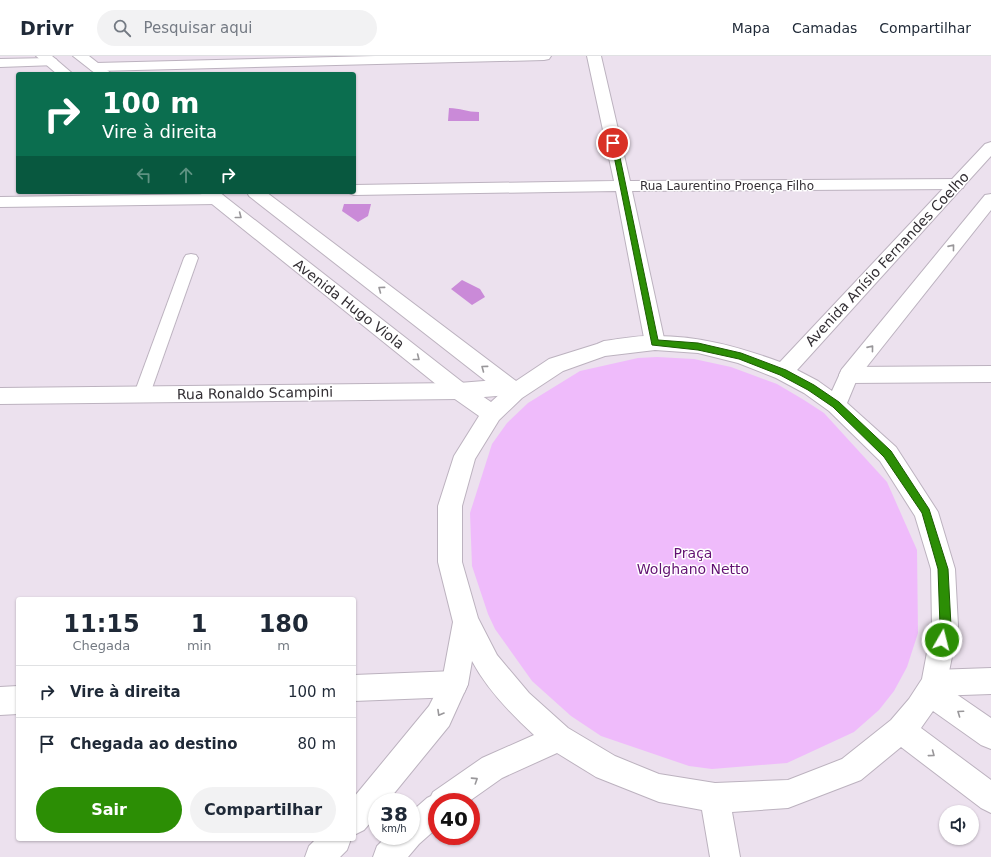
<!DOCTYPE html>
<html lang="pt">
<meta charset="utf-8">
<style>
body{margin:0;font-family:"DejaVu Sans",sans-serif;background:#f2f2f3;color:#1f2937;height:100vh;display:flex;flex-direction:column;font-size:15px;white-space:nowrap}
*{box-sizing:border-box;margin:0}
p{font-size:13px;color:#747a83}
.icon{flex:none;width:22px;height:22px;fill:none;stroke:currentColor;stroke-width:2;stroke-linecap:round;stroke-linejoin:round}
.map{position:relative;flex:1;overflow:hidden}
.details{position:absolute;left:16px;top:541px;width:340px;height:244px;display:flex;flex-direction:column;background:#fff;border-radius:4px;box-shadow:0 1px 3px #0004}
.details>*{flex:none}
.top-card{position:absolute;left:16px;top:16px;width:340px;height:122px;border-radius:4px;box-shadow:0 1px 3px #0004;background:#0b6e4f;color:#fff;overflow:hidden}
.controls{position:absolute;left:939px;top:749px;display:grid;gap:8px}
.controls a{display:grid;place-items:center;width:40px;height:40px;border-radius:50%;background:#fff;box-shadow:0 1px 3px #0004;font-size:20px}
.speed{position:absolute;left:368px;top:737px;display:flex;gap:8px;font-size:20px;font-weight:700;text-align:center}
.speed>*{display:grid;place-content:center;width:52px;height:52px;border-radius:50%;background:#fff;box-shadow:0 1px 3px #0004;line-height:1}
.speed small{font-size:10px;font-weight:400}
.speed .limit{border:6px solid #d22;background:#fff;color:#111}
.pin{position:absolute;display:grid;place-items:center;width:34px;height:34px;color:#fff;margin:-17px;border:2px solid #fff;border-radius:50%;box-shadow:0 1px 4px #0007}
.me{position:absolute;width:44px;margin:-22px;rotate:8deg;stroke-linejoin:round;filter:drop-shadow(0 0 3px #0008)}
.turn{display:flex;align-items:center;gap:14px;height:84px;padding:0 20px;font-size:18px}
.turn .icon{width:52px;height:52px;stroke-width:2.5}
.turn b{display:block;font-size:28px;line-height:34px}
.lanes{display:flex;align-items:center;height:38px;padding:0 20px;background:#0003;justify-content:center;gap:20px;direction:ltr}
.lanes .off{opacity:.35}
.eta{display:flex;justify-content:space-evenly;align-items:center;height:68px;text-align:center}
.eta b{font-size:24px;font-weight:700;line-height:28px}
.primary-button{display:flex;gap:8px;margin-top:auto;padding:8px 20px}
.primary-button a{flex:1;height:46px;border-radius:24px;background:#2c8e05;color:#fff;font-size:16px;font-weight:700;line-height:46px;text-align:center}
.primary-button a+a{background:#f2f2f3;color:#1f2937}
ul{padding:0;list-style:none}
li{display:flex;align-items:center;gap:12px;height:52px;padding:0 20px;border-top:1px solid #e0e1e3}
li div{flex:1}
li b{display:block;font-size:15px}
li em{font-style:normal}
header{display:flex;align-items:center;gap:24px;box-sizing:border-box;height:56px;padding:0 20px;background:#fff;border-bottom:1px solid #e0e1e3}
header strong{font-size:19px}
nav{display:flex;gap:22px;margin-inline-start:auto;font-size:14px}
.search{width:280px;height:36px;background:#f2f2f3;display:flex;align-items:center;gap:10px;box-sizing:border-box;padding:0 14px;border-radius:22px;color:#747a83;font-size:15px}
.map>svg:first-child{display:block}
.green{fill:#efbbfb}
.water{fill:#ca8ad8}
.lines{fill:none;stroke-linecap:round;stroke-linejoin:round}
.service-casing{stroke:#bcb2bf;stroke-width:2}
.minor-casing{stroke:#bcb2bf;stroke-width:2}
.tertiary-casing{stroke:#bcb2bf;stroke-width:2}
.service{fill:#fff;fill-rule:evenodd}
.minor{fill:#fff;fill-rule:evenodd}
.tertiary{fill:#fff;fill-rule:evenodd}
.oneway{stroke:#99979a}
.route{fill:#2c8e05;stroke:#1d5c03}
.labels{text-anchor:middle;dominant-baseline:central;stroke-width:3;stroke-linejoin:round;paint-order:stroke}
.far-street-label{font-size:12px;fill:#332f34;stroke:#fff}
.street-label{font-size:14px;fill:#332f34;stroke:#fff}
.park-label{font-size:14px;fill:#621172;stroke:#fff}
</style>
<header>
<strong>Drivr</strong>
<div class="search"><svg class="icon" aria-label="search" viewBox="0 0 24 24"><circle cx="10" cy="10" r="6"/><path d="M15 15l6 6"/></svg>Pesquisar aqui</div>
<nav><a>Mapa</a><a>Camadas</a><a>Compartilhar</a></nav>
</header>
<div class="map">
<svg width="991" height="801" viewBox="0 0 991 801">
<rect width="100%" height="100%" fill="#ece1ee"/>
<!-- green -->
<path class="green" d="M657,301l37,2 37,8 46,17 27,16 20,13 63,69 30,68 1,83 -11,34 -13,24 -15,19 -25,22 -67,31 -75,6 -23,-3 -88,-30 -30,-20 -39,-35 -37,-52 -7,-15 -16,-48 -2,-53 22,-69 15,-21 21,-20 52,-32 58,-13z"/>
<!-- water -->
<path class="water" d="M449,52c11,0 18,4 30,4v9h-31z
M344,148h27l-3,12 -10,6 -16,-11z
M462,224l18,9 5,8 -13,8 -21,-16z"/>
<g class="lines">
<defs>
<path id="service" d="M191,198l5,1 2,3 -48,136 -3,4 -5,2 -5,-2 -3,-4 50,-136 2,-3z"/>
<path id="minor" d="M375,0h176l-2,3 -5,1 -448,11 -5,-1 -2,-3 2,-3 5,-1z
M587,0h14l29,125 327,-2 6,1 2,4 -2,4 -6,1 -325,2 33,152 -3,5 -7,2 -7,-2 -3,-5 -29,-152 -262,4 -7,-3h7v-7l260,-4z
M51,2l5,1 2,3 -2,3 -56,2v-8z
M217,138l6,1 2,4 -2,4 -6,1 -217,3v-10z
M991,310v16l-142,1 -7,-2 -3,-6 3,-6 7,-2z
M509,323l7,2 3,6 -3,6 -7,2 -50,4 -459,5v-16l459,-5z
M991,612v26l-57,2 -9,-4 -4,-9 4,-9 9,-4z
M455,615l9,4 4,9 -4,9 -9,4 -101,4v-26z
M18,630v28l-18,1v-28z"/>
<path id="tertiary" d="M36,0h16l21,18h-16z
M73,0h16l23,18h-16z
M991,86v14l-194,214 21,11 14,10 10,-22 143,-174 6,-1v16l-134,169 -10,24 49,44 42,65 17,57 3,57 -12,61 45,31v31l-10,-4 -48,-34 -12,17 70,52v33l-10,-5 -80,-61 -40,33 -73,28 -56,4 8,45h-30l-8,-47 -43,-8 -63,-25 -39,-24 -55,25 -34,24h-31v26l-18,16 -11,13h-35l4,-11 10,-10h24v-24l16,-14 4,-2 2,-4 49,-34 52,-23c-24,-22 -47,-46 -62,-74l-4,23 -19,42 -62,76h-10v13l-13,15 -10,5v-38l75,-91 13,-25 11,-59 -15,-60v-56l16,-50 25,-40 -27,-19 -250,-201 -2,-4h19l247,193 25,17 10,-9 -252,-197 -2,-4h19l250,189 33,-22 48,-15 7,-3c17,-2 35,-6 52,-5 44,0 83,11 124,26l205,-218zM655,294l43,3 40,10 38,15 28,15 25,18 51,50 35,55 16,53 1,57 -10,53 -13,20 -18,21 -49,39 -54,21 -73,3 -56,-9 -44,-18 -47,-28 -39,-35 -32,-38 -19,-37 -16,-56v-56l13,-47 24,-39 23,-22 41,-27 42,-15z
M316,783h35l-4,11 -7,7h-35l4,-11z"/>
</defs>
<!-- service casing -->
<use href="#service" class="service-casing"/>
<!-- minor casing -->
<use href="#minor" class="minor-casing"/>
<!-- tertiary casing -->
<use href="#tertiary" class="tertiary-casing"/>
<!-- service -->
<use href="#service" class="service"/>
<!-- minor -->
<use href="#minor" class="minor"/>
<!-- tertiary -->
<use href="#tertiary" class="tertiary"/>
</g>
<!-- one-way arrows -->
<defs><path id="oneway-chevron" d="M-2-3.5L2.5 0L-2 3.5" fill="none" stroke-width="1.6" stroke-linecap="round" stroke-linejoin="round"/></defs>
<g class="oneway">
<use href="#oneway-chevron" transform="translate(239 160) rotate(38)"/>
<use href="#oneway-chevron" transform="translate(952 191) rotate(-51)"/>
<use href="#oneway-chevron" transform="translate(381 233) rotate(-143)"/>
<use href="#oneway-chevron" transform="translate(871 292) rotate(-51)"/>
<use href="#oneway-chevron" transform="translate(417 302) rotate(38)"/>
<use href="#oneway-chevron" transform="translate(484 312) rotate(-143)"/>
<use href="#oneway-chevron" transform="translate(440 657) rotate(120)"/>
<use href="#oneway-chevron" transform="translate(960 657) rotate(-145)"/>
<use href="#oneway-chevron" transform="translate(932 698) rotate(37)"/>
<use href="#oneway-chevron" transform="translate(475 724) rotate(-33)"/>
</g>
<!-- route -->
<path class="route" d="M611,85l6,2 41,197 40,3 43,10 45,17 28,15 25,17 52,49 38,58 19,60 3,57 -5,18 -4,1 -3,-1 -2,-4 3,-14 -2,-57 -16,-56 -38,-56 -51,-50 -25,-17 -28,-15 -41,-16 -41,-9 -46,-5z"/>
<g class="labels">
<!-- far-street labels -->
<g class="far-street-label">
<text x="727" y="130">Rua Laurentino Proença Filho</text>
</g>
<!-- street labels -->
<g class="street-label">
<text transform="translate(887 203) rotate(-47)">Avenida Anísio Fernandes Coelho</text>
<text transform="translate(349 248) rotate(38)">Avenida Hugo Viola</text>
<text transform="translate(255 337) rotate(-1)">Rua Ronaldo Scampini</text>
</g>
<!-- park labels -->
<g class="park-label">
<text x="693" y="497">Praça<tspan x="693" dy="16">Wolghano Netto</tspan></text>
</g>
</g>
</svg>
<div class="controls">
<a><svg class="icon" aria-label="sound" viewBox="0 0 24 24"><path d="M4 9h4l5-4v14l-5-4H4zM17 9q2 3 0 6"/></svg></a>
</div>
<div class="speed"><div>38<small>km/h</small></div><div class="limit">40</div></div>
<div class="pin" style="left:613px;top:87px;background:#d93025"><svg class="icon" aria-label="arrive" viewBox="0 0 24 24"><path d="M6 21V4h12l-3 4 3 4H6"/></svg></div>
<svg class="me" style="left:942px;top:584px" viewBox="-20 -20 40 40"><circle r="17" fill="#2c8e05" stroke="#fff" stroke-width="3"/><path d="M0-11L8 9 0 5-8 9z" fill="#fff"/></svg>
<div class="top-card">
<div class="turn"><svg class="icon" aria-label="right" viewBox="0 0 24 24"><path d="M7 20v-9h11M14 6l5 5-5 5"/></svg><div><b>100 m</b>Vire à direita</div></div>
<div class="lanes"><svg class="icon off" aria-label="left" viewBox="0 0 24 24"><path d="M17 20v-9H6M10 6l-5 5 5 5"/></svg><svg class="icon off" aria-label="ahead" viewBox="0 0 24 24"><path d="M12 20V5M6 11l6-6 6 6"/></svg><svg class="icon" aria-label="right" viewBox="0 0 24 24"><path d="M7 20v-9h11M14 6l5 5-5 5"/></svg></div>
</div>
<section class="details">
<div class="eta">
<div><b>11:15</b><p>Chegada</p></div>
<div><b>1</b><p>min</p></div>
<div><b>180</b><p>m</p></div>
</div>
<ul>
<li><svg class="icon" aria-label="right" viewBox="0 0 24 24"><path d="M7 20v-9h11M14 6l5 5-5 5"/></svg><div><b>Vire à direita</b></div><em>100 m</em></li>
<li><svg class="icon" aria-label="arrive" viewBox="0 0 24 24"><path d="M6 21V4h12l-3 4 3 4H6"/></svg><div><b>Chegada ao destino</b></div><em>80 m</em></li>
</ul>
<div class="primary-button"><a>Sair</a><a>Compartilhar</a></div>
</section>
</div>
